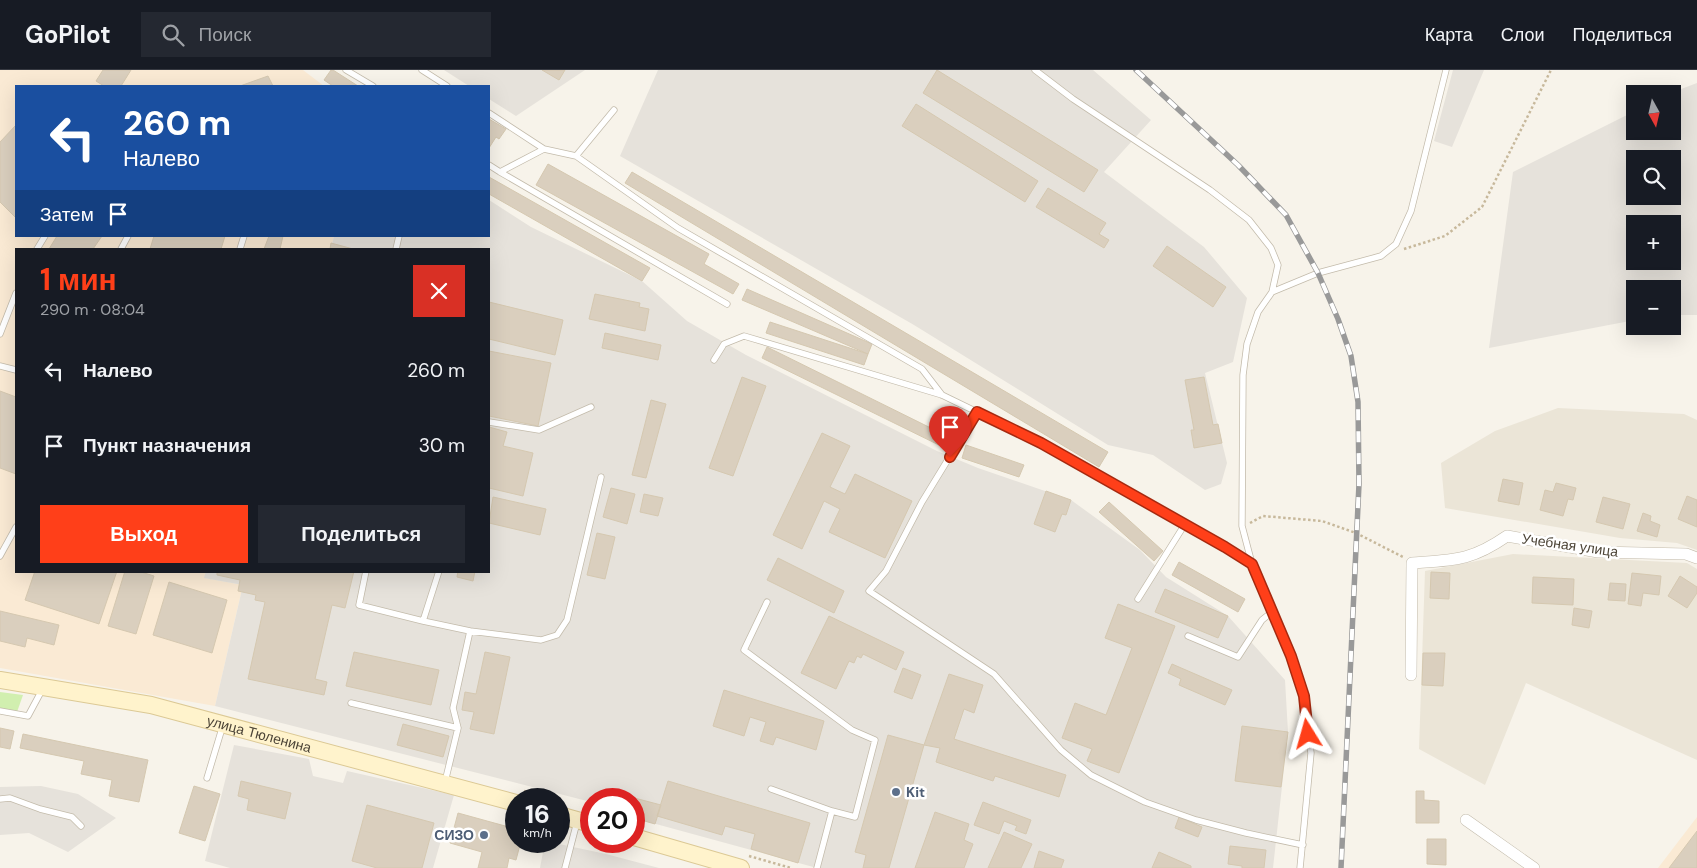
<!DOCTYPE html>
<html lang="ru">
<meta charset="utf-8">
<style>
body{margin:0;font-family:"DM Sans",sans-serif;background:#242831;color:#f1f3f6;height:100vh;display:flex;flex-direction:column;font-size:19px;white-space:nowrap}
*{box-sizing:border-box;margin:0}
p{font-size:16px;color:#9ea1a6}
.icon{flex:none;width:28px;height:28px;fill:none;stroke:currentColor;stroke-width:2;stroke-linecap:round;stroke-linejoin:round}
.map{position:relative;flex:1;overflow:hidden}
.sheet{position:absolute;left:15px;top:178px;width:475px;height:325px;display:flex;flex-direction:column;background:#171b24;border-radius:0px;box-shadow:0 5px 20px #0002}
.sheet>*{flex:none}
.banner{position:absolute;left:15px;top:15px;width:475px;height:152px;border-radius:0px;box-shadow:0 5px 20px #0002;background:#1a4fa0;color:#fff;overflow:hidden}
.needle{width:32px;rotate:172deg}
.tools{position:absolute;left:1626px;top:15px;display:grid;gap:10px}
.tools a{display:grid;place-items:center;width:55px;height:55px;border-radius:0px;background:#171b24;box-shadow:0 5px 20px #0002;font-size:25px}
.speed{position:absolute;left:505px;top:718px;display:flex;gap:10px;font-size:25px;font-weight:700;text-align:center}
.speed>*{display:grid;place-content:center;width:65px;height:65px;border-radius:50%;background:#171b24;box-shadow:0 5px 20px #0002;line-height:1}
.speed small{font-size:12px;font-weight:400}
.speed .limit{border:8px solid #d22;background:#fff;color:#111}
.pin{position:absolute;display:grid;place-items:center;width:42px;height:42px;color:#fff;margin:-51px -21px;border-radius:50% 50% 50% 0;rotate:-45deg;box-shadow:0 0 5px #0007}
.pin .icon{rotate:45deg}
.me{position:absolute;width:55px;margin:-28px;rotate:352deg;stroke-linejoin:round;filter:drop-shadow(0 0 4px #0008)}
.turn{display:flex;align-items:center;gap:18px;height:105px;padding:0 25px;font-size:22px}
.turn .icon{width:65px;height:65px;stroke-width:2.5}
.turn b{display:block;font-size:35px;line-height:42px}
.then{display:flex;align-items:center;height:48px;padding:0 25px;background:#0003;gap:10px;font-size:19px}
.round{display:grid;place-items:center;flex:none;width:52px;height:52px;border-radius:0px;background:#242831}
.headline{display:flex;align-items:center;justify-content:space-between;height:85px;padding:0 25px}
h1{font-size:30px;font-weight:700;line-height:38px;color:#ff3f19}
.primary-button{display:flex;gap:10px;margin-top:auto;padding:10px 25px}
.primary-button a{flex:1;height:58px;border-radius:0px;background:#ff3f19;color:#fff;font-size:20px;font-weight:700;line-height:58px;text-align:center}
.primary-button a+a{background:#242831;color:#f1f3f6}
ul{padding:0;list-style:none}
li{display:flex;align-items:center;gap:15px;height:75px;padding:0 25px}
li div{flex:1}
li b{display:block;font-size:19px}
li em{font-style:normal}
header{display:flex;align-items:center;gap:30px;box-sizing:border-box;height:70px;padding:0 25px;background:#171b24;border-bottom:1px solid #363941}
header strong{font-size:24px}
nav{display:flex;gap:28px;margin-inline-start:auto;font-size:18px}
.search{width:350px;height:45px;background:#242831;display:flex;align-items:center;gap:12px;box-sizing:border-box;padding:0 18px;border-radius:0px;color:#9ea1a6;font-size:19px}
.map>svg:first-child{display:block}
.residential{fill:#ebe5d7}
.commercial{fill:#faead4}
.industrial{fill:#e6e2db;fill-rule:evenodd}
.green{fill:#d1efaf}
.building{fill:#dacfbe;stroke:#d5c8b0}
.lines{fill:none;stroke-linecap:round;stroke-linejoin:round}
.service-casing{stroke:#c3bbab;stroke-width:7}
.minor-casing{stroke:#c3bbab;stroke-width:12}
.secondary-casing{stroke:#dcc995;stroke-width:18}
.path{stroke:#c7b89b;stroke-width:2.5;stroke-dasharray:2.5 2.5;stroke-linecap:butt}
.service{stroke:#fff;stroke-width:5.5}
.minor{stroke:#fff;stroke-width:11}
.secondary{stroke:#fff3cc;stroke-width:16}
.rail-casing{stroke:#999;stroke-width:5.5}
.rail{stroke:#fff;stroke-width:4;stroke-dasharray:11;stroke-linecap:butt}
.route-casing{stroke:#a62910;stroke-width:12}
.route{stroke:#ff3f19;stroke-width:9}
.service-dot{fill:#5c6f8a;stroke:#fff;stroke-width:2}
.labels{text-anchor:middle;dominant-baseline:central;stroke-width:5;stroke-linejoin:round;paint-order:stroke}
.street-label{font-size:14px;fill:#4c4437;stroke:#fff}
.service-label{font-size:14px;font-weight:bold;fill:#4e5e75;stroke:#fff;text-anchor:start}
</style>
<header>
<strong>GoPilot</strong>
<div class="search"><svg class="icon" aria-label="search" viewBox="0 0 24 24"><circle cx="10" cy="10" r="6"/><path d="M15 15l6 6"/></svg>Поиск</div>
<nav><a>Карта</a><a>Слои</a><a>Поделиться</a></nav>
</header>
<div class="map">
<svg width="1697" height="798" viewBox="0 0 1697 798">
<rect width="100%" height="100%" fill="#f7f3ea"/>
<!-- residential -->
<path class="residential" d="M1558,338l126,6 13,6v130l-20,-7 -57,-5 -175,-30 -4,-45 54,-32z
M1513,484l174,9 10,6v191l-171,-77 -41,102 -66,-36 6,-178z"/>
<!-- commercial -->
<path class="commercial" d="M0,0h303l21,16h-308v150h318l-3,13h-315v322h190l-1,7 38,7 -28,121 -215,-38z
M1697,747v51h-39z"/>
<!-- industrial -->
<path class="industrial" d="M444,0h141l-69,46 -27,-17v-13h-20z
M658,0h435l58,50 -47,52 100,75 43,51 -14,64 -28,11 22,90 -6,21 -16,6 -52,-35 -45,-10 -194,-120 -294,-169z
M1453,0h31l-32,77 -18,-6z
M1697,13v232h-24l-1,-26h-37v31l-146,28 24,-176 122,-61v20h37v-37h-4zM1635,89h37v37h-37zM1635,154h37v37h-37z
M489,130l42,27 111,54 45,40 59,34 191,96 41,17 93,32 69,50 26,27 62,39 57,64 3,52 -15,136h-456l-183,-50v-19h-43v3l-376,-96 28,-121 -39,-7 2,-7h283v-322h-158l3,-13h155z
M234,675l75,14 4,17 30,7 4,-12 107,24 -21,73h-203l-25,-7z
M41,716l37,8 38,24 -48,34 -39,-19 -29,2v-48z
M545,771l61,13 53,14h-119z"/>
<!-- green -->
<path class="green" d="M0,622l23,3 -6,17 -17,-4z"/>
<!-- building -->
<path class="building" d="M103,0h28l-10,16h-17l-8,-5z
M331,0h2l25,16h-25l-9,-6z
M542,0h23l-6,10z
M937,0l161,100 -14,22 -161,-99z
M268,6l5,10h-33z
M916,34l122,77 -13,21 -123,-76z
M489,49l17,10 -7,10 -3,-2 -7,11z
M16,55v93l-16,-16v-60z
M548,94l161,90 -5,10 35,20 -6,10 -197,-109z
M632,102l476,280 -9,15 -474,-284z
M489,107l161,91 -8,13 -153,-87z
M1048,118l58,35 -7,11 10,6 -5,8 -68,-41z
M57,166h45l-9,13h-44z
M154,166h71l-4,13h-71z
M269,166h14l-3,13h-16z
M331,173l22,6h-23z
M1167,176l59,41 -13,20 -60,-41z
M747,219l125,55 -4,10 -126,-54z
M595,224l45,9 -1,4 10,2 -4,22 -56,-12z
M489,232l74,18 -8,35 -66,-16z
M770,252l98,32 -4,11 -98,-32z
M605,263l56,12 -3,15 -56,-12z
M767,277l184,91 -6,10 -183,-90z
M489,281l62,12 -13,63 -49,-10z
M742,307l24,9 -33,90 -24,-8z
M1204,307l9,48 5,-1 4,19 -28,5 -3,-18h3l-9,-50z
M0,321l16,6v77l-16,-6z
M651,330l15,4 -20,74 -14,-3z
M489,357l18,5 -4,14 30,7 -10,43 -34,-8z
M822,363l28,13 -20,41 15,7 10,-20 57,27 -27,57 -56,-26 11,-23 -16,-8 -22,48 -29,-14z
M966,375l58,20 -5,12 -57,-19z
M1503,409l20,4 -4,22 -21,-4z
M1556,413l20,5 -3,12 -5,-1 -5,17 -23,-6 5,-20 8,2z
M611,418l24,6 -8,30 -24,-7z
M1046,421l25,9 -5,15 -4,-1 -7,18 -21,-8z
M644,424l19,4 -5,18 -18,-4z
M1687,426l10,4v27l-19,-8z
M493,427l53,12 -6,26 -51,-12z
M1603,427l27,7 -7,25 -27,-7z
M1109,432l54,49 -9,10 -55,-49z
M1643,443l8,3 -1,5 10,4 -3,12 -20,-6z
M597,463l18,4 -10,42 -18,-4z
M778,488l66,33 -10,22 -67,-33z
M1179,492l66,37 -7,13 -66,-37z
M35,501h82l-18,53 -74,-24z
M125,501h13l16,5 -18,58 -28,-8z
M217,501h137l-9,37 -13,-3 -17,74 12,3 -3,13 -76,-16 17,-77 -10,-2 1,-5 -18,-4 2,-11 -23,-5z
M458,501h17l-2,10 -16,-4z
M1431,502l19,1 -1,26 -19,-1z
M1632,503l29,3 -2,19 -16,-2 -2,13 -13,-2z
M1680,506l17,11v6l-10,15 -19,-12z
M1533,507l41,2 -1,26 -41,-2z
M169,512l58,18 -15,53 -59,-18z
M1610,513l16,1 -1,17 -17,-1z
M1165,519l63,27 -10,22 -63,-26z
M1118,534l57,22 -56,147 -32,-12 5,-12 -30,-11 13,-35 31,12 26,-67 -27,-10z
M1574,538l18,3 -3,17 -17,-3z
M0,541l59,14 -5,20 -27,-7 -2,9 -25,-6z
M829,546l75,36 -8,18 -33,-16 -2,4 -4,-2 -3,7 -5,-2 -13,28 -35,-16z
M354,582l85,18 -8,35 -85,-19z
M485,582l25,5 -16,77 -24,-5 4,-17 -12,-2 3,-18 11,2z
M1423,583h22l-2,33 -21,-1z
M1172,594l60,26 -7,15 -46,-20 2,-6 -13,-6z
M903,598l18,7 -9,24 -18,-7z
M949,604l34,11 -9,28 -10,-4 -10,30 112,36 -7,22 -64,-21 -2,5 -57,-19 4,-14 -16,-3z
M724,620l100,31 -8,29 -40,-13 -3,8 -13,-4 6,-19 -16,-5 -6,19 -31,-10z
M403,654l46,12 -6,21 -46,-12z
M1242,656l46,6 -7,55 -46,-6z
M0,658l14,3 -4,18 -10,-2z
M23,664l125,26 -9,42 -30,-6 3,-16 -31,-6 3,-13 -64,-13z
M888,665l36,10 -35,123h-26l3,-13 -11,-3z
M241,711l50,12 -6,26 -38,-9 2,-11 -11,-3z
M668,711l142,42 -12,40 -47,-14 4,-15 -30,-8 -3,9 -65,-19z
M194,716l26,8 -15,47 -26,-8z
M1416,721h8v9l15,1v22h-23z
M623,725l38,10 -6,19 -21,-6v-19h-13z
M983,732l48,18 -5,14 -11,-4 2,-4 -13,-5 -5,13 -25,-9z
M367,735l67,18 -12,45h-45l-25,-7z
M935,742l34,12 -5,16 9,4 -9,24h-49z
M458,743l58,16v12h5l-5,19 -7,-2 -2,10h-29l4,-16 -32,-9z
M1179,747l23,10 -4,10 -23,-9z
M1697,761v37h-28z
M1004,762l28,12 -11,24h-33z
M1427,769h19v26l-19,-1z
M1230,776l36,4 -2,18h-22v-2l-14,-2z
M1039,781l25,9 -3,8h-27z
M1159,782l32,14v2h-39z"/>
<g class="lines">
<defs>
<path id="service" d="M346,0l27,16
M422,0l25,16
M1035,0l38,29 137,91 39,30 22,28 7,17 -6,27 -14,20 -11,32 -4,31 -1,151 10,38
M489,43l55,36
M576,86l38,-46
M489,95l11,7 44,-23 32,7 102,72 244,141 20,26
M500,102l227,132
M37,179l8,-13
M121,179l7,-13
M240,179l4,-13
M396,179l3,-13
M1272,222l46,-19 63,-17 15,-12 15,-33 35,-141
M0,264l16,-41
M714,290l10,-16 20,-8 198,59 99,48 198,112 13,9 39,92 12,40 8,57 -11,115
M0,296l16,4
M977,342l-55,90 -36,69 -17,20 125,83 67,76 30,25 54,27 51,18 50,13 57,12
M489,352l50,8 52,-23
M0,486l16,-29
M366,501l-7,34 64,16
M439,501l-16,50 47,10 -17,77 5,20 -13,54
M1138,529l47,-75
M767,532l-23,48 108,80 23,10 -20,77 -23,-6 -15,57
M470,561l71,9 16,-5 10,-15 34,-143
M1188,566l50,21 24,-37 10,-8
M351,633l107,25
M0,641l28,5 14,-26
M207,708l16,-53
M771,719l61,22
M0,729l10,-1 30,11 32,8 9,9
M565,798l12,-46"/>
<path id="minor" d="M1411,605l1,-112c42,-3 59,-2 95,-27l91,16 88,2 11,4
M1466,750l68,48"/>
<g id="secondary">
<path id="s1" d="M0,610l151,25 365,98"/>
<path d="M559,745l32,9"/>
<path d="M634,767l107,31"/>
</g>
</defs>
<!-- service casing -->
<use href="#service" class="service-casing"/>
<!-- minor casing -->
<use href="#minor" class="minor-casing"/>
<!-- secondary casing -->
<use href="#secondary" class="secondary-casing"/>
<!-- path -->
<path class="path" d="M1404,179l41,-13 37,-29 69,-137
M1250,453l13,-7 59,5 34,12 47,24
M524,721l25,8
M749,786l42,12"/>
<!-- service -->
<use href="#service" class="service"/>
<!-- minor -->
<use href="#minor" class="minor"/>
<!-- secondary -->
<use href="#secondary" class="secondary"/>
<defs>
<path id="rail" d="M1136,0l102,95 48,50 32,58 20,46 13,37 7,46 1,82 -18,384"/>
</defs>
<!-- rail casing -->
<use href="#rail" class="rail-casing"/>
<!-- rail -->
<use href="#rail" class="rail"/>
</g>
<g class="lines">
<defs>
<path id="route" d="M950,387l27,-45 64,31 184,104 27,17 39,92 13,40 4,38"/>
</defs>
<!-- route casing -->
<use href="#route" class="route-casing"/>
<!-- route -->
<use href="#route" class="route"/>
</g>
<!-- markers -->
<g class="service-dot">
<circle cx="896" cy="722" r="5"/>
<circle cx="484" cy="765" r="5"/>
</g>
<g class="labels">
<!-- street labels -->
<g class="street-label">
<text transform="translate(1570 475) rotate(8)">Учебная улица</text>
<text stroke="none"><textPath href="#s1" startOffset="265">улица Тюленина</textPath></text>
</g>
<!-- service labels -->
<g class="service-label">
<text x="906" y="722">Kit</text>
<text x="474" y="765" text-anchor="end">СИЗО</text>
</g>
</g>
</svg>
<div class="tools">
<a><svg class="needle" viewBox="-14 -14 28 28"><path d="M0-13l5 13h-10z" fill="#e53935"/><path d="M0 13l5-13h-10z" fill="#9ea1a6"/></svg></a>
<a><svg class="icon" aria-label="search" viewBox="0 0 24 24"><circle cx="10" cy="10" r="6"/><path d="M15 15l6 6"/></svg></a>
<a>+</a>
<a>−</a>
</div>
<div class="speed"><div>16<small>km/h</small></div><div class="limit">20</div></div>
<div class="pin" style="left:950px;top:387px;background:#d93025"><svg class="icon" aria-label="arrive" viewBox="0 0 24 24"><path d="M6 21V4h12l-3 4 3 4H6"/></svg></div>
<svg class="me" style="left:1308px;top:664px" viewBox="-20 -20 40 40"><path d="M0-17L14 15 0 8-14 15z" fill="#ff3f19" stroke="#fff" stroke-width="4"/></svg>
<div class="banner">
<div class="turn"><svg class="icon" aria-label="left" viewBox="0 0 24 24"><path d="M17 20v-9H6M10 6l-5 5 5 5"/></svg><div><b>260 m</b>Налево</div></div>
<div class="then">Затем<svg class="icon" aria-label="arrive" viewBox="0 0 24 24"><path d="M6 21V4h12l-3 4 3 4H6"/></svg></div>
</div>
<section class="sheet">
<div class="headline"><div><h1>1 мин</h1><p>290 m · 08:04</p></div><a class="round" style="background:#d93025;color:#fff"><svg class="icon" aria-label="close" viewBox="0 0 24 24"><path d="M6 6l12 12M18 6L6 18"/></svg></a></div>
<ul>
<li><svg class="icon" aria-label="left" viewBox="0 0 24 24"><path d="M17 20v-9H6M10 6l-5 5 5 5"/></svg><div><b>Налево</b></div><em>260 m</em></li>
<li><svg class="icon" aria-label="arrive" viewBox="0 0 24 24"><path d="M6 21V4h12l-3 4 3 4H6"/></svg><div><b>Пункт назначения</b></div><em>30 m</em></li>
</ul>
<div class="primary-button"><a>Выход</a><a>Поделиться</a></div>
</section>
</div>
